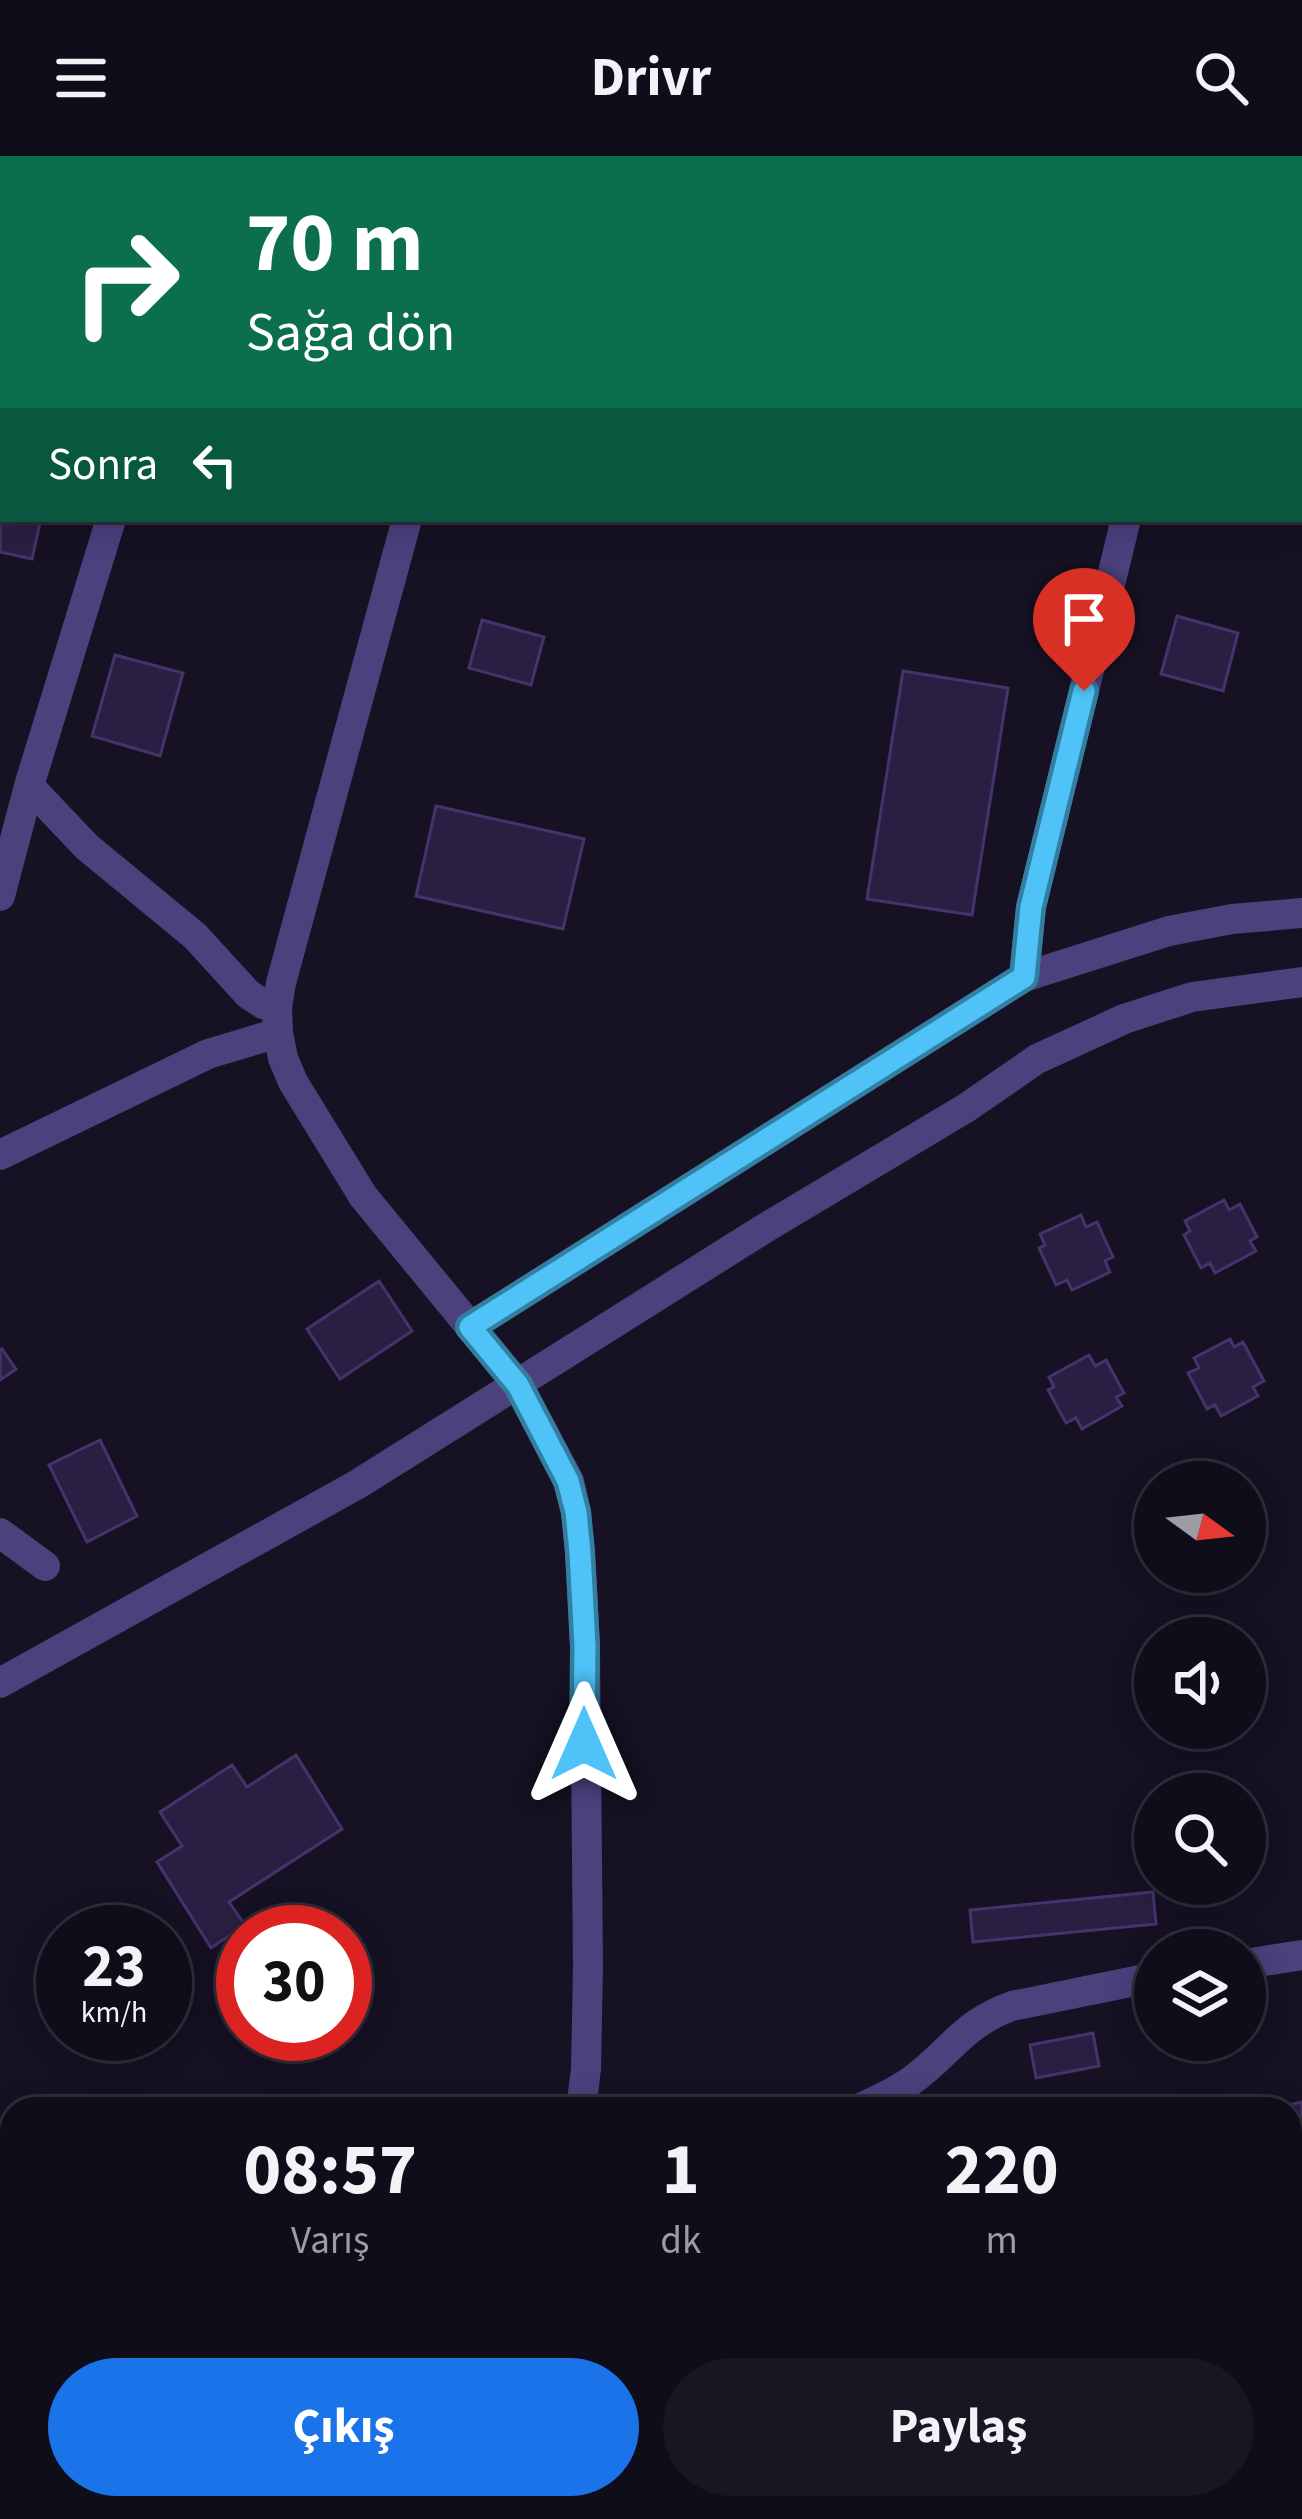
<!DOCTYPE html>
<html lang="tr">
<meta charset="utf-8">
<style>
body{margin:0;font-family:"Source Sans 3",sans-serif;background:#191623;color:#f1f3f6;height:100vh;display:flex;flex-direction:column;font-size:45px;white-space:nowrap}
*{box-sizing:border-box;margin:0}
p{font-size:39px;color:#9c9ca2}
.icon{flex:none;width:66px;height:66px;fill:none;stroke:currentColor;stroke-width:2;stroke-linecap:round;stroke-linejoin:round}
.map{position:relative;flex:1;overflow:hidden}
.sheet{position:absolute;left:0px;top:1941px;width:1302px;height:423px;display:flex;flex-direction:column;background:#100d1a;border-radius:36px 36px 0 0;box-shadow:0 6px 30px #0003,0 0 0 3px #302d39}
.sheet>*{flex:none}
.hud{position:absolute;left:0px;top:0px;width:1302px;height:366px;box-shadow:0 6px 30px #0003,0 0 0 3px #302d39;background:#0b6e4f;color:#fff;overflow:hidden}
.needle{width:78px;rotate:105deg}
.buttons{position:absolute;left:1134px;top:1305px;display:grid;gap:24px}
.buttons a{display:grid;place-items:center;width:132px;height:132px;border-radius:50%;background:#100d1a;box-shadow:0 6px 30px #0003,0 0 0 3px #302d39;font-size:60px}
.speed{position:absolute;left:36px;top:1749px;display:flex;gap:24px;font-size:60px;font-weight:700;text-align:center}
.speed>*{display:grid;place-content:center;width:156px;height:156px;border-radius:50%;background:#100d1a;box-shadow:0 6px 30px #0003,0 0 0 3px #302d39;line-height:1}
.speed small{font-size:30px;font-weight:400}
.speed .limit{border:18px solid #d22;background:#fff;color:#111}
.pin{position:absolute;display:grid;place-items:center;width:102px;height:102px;color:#fff;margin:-123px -51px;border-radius:50% 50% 50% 0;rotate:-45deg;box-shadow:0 0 12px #0007}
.pin .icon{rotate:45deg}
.me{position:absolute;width:132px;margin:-66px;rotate:0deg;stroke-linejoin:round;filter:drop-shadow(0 0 9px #0008)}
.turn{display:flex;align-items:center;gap:42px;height:252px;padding:0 48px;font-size:54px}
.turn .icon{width:156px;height:156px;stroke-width:2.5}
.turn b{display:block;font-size:84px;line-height:102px}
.then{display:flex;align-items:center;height:114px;padding:0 48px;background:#0003;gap:24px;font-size:45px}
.eta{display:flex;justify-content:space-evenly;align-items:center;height:204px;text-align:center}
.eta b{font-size:72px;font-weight:700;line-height:84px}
.cta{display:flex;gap:24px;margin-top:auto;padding:24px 48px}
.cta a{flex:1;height:138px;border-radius:72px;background:#1a73e8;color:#fff;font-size:48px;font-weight:700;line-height:138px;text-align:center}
.cta a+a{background:#191623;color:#f1f3f6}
header{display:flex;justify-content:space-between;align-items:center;height:156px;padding:0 48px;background:#100d1a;font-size:54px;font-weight:700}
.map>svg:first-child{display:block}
.building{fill:#2a1f42;stroke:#45336c;stroke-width:3}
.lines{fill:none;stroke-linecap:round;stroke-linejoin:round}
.path{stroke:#3ca4aa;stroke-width:8;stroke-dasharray:6 9;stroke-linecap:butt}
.minor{stroke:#4a417d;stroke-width:30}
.route-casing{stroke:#337fa1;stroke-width:30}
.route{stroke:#4fc3f7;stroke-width:21}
</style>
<header><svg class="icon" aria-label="menu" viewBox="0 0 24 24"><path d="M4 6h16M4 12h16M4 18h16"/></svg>Drivr<svg class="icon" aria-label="search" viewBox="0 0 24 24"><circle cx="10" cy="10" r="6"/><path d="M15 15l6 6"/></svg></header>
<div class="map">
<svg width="1302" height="2363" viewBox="0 0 1302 2363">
<rect width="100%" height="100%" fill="#161123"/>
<!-- building -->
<path class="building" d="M1075,0h66l-1,3h-66z
M1299,180l3,1v50l-3,-1z
M0,348l3,1v14h38l-9,40 -32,-7z
M1177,460l61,17 -15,58 -62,-17z
M482,464l62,17 -13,48 -62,-17z
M115,499l68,18 -23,83 -68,-20z
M903,515l105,17 -36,227 -105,-16z
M436,650l148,33 -21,90 -147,-33z
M1224,1044l5,10 11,-6 17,33 -7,4 6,10 -41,22 -5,-10 -9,5 -17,-33 6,-4 -5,-10z
M1081,1059l5,12 11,-5 16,35 -8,4 5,11 -38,18 -5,-10 -11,5 -17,-37 6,-3 -5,-11z
M379,1125l33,50 -72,48 -33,-50z
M1230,1183l4,8 9,-5 21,39 -11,6 5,9 -37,20 -6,-11 -8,4 -19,-36 11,-5 -5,-10z
M2,1193l14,20 -16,11v-30z
M1089,1199l6,11 11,-6 18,33 -8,4 6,9 -40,23 -6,-11 -10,5 -18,-33 6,-3 -5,-10z
M100,1284l37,76 -50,26 -38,-77z
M296,1599l46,74 -113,73 16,23 -34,23 -54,-86 25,-16 -22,-34 72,-47 15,22z
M1153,1736l3,32 -183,18 -3,-32z
M1093,1877l6,33 -63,12 -6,-33z
M1302,1946v126l-10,3 -2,-122h-21z
M703,2352h164l-44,11h-118z"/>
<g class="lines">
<!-- path -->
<path class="path" d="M423,2363l5,-11"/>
<!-- minor -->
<path class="minor" d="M741,0l12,3
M222,3l1,-3
M505,3l1,-3
M1217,3l1,-3
M407,363l-126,464 -4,25 1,25 5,25 10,24 70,114 155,189 51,96 7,31 4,40 5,94 3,321 -2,102 -5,40
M29,630l58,61 108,89 53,58 15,10 14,4
M0,740l29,-110 82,-267
M1024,821l7,-70 95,-388
M0,999l208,-101 70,-21
M470,1171l554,-350 145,-46 63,-12 70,-6
M0,1377l45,33
M0,1527l358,-199 404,-254 204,-122 71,-49 87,-40 68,-22 110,-15
M1245,1808l57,-9
M858,1953c18,-8 36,-16 53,-28 39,-28 51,-57 101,-75l143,-29
M598,2352l3,11"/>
</g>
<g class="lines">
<defs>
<path id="route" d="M584,1588l1,-98 -5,-94 -4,-40 -8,-31 -50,-96 -48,-58 554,-350 7,-70 53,-216"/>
</defs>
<!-- route casing -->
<use href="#route" class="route-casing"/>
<!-- route -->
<use href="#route" class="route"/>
</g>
</svg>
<div class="buttons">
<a><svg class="needle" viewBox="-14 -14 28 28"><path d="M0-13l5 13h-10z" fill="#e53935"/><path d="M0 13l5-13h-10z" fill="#9c9ca2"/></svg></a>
<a><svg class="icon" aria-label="sound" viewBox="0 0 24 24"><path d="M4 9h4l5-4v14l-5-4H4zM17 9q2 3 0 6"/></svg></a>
<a><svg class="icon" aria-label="search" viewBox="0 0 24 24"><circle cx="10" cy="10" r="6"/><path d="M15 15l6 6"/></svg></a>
<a><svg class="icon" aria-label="layers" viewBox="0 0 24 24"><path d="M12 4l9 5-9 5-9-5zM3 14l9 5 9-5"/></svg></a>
</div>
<div class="speed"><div>23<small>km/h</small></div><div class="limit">30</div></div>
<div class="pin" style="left:1084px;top:535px;background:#d93025"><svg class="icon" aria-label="arrive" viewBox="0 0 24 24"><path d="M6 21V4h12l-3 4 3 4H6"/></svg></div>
<svg class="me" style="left:584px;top:1588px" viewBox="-20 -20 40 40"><path d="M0-17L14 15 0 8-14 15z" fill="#4fc3f7" stroke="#fff" stroke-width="4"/></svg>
<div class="hud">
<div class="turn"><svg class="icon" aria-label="right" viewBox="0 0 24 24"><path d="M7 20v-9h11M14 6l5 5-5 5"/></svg><div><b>70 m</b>Sağa dön</div></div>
<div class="then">Sonra<svg class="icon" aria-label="left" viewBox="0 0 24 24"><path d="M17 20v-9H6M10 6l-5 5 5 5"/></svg></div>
</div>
<section class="sheet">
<div class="eta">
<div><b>08:57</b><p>Varış</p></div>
<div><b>1</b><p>dk</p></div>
<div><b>220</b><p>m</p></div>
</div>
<div class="cta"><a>Çıkış</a><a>Paylaş</a></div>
</section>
</div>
